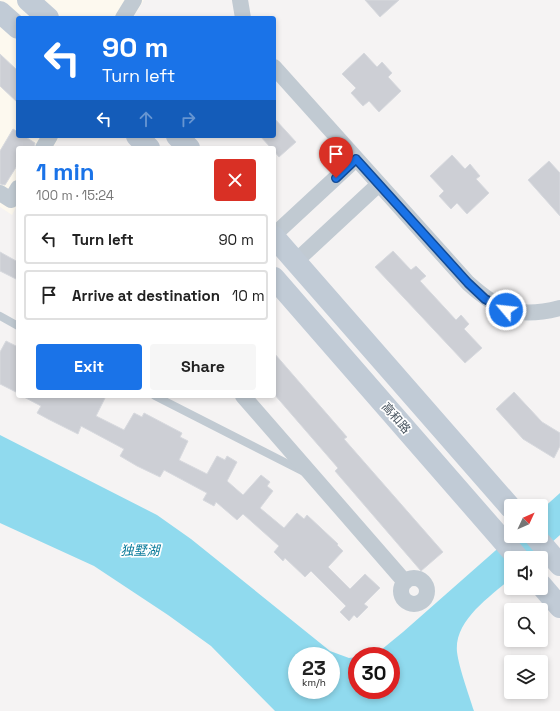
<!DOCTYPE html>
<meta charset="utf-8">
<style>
body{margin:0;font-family:"Space Grotesk","Noto Sans SC",sans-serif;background:#f6f6f6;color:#222;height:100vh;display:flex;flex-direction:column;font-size:15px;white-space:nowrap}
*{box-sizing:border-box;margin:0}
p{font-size:13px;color:#767676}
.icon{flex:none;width:22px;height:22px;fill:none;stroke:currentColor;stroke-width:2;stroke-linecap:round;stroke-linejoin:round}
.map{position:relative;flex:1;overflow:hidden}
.panel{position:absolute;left:16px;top:146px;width:260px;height:252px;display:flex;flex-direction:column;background:#fff;border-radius:4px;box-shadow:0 2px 6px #0003}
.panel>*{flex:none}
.banner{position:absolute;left:16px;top:16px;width:260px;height:122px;border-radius:4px;box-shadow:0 2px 6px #0003;background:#1a73e8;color:#fff;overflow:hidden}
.needle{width:26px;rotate:46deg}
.tools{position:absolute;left:504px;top:499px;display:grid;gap:8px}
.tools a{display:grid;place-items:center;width:44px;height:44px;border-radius:4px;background:#fff;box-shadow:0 2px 6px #0003;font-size:20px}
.speed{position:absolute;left:288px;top:647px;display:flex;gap:8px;font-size:20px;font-weight:700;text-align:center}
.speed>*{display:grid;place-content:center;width:52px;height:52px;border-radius:50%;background:#fff;box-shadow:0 2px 6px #0003;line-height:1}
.speed small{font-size:10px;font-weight:400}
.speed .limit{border:6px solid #d22;background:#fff;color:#111}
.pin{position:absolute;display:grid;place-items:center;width:34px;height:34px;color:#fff;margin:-41px -17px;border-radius:50% 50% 50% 0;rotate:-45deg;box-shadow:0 0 4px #0007}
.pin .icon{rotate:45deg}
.me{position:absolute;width:44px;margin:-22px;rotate:298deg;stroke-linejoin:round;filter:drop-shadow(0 0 3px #0008)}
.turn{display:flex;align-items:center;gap:14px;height:84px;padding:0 20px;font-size:18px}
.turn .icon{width:52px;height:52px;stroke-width:2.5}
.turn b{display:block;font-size:28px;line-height:34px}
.lanes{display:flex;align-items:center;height:38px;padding:0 20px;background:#0003;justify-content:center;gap:20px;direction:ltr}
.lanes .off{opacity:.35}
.round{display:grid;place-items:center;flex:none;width:42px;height:42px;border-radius:4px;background:#f6f6f6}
.head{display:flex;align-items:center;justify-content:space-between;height:68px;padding:0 20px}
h1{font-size:24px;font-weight:700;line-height:30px;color:#1a73e8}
.cta{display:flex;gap:8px;margin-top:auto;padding:8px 20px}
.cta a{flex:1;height:46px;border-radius:4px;background:#1a73e8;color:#fff;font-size:16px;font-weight:700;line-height:46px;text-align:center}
.cta a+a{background:#f6f6f6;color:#222}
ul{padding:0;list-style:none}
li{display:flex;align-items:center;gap:12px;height:50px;margin:0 8px 6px;padding:0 12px;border:2px solid #e0e0e0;border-radius:4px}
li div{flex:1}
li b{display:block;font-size:15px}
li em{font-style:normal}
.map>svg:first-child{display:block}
.commercial{fill:#fdf9ef}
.water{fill:#90daee;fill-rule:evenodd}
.building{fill:#cdcfd5;stroke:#d7d9de}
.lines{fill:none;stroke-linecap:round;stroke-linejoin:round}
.lane{stroke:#c1cad2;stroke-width:8}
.street{stroke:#c1cad2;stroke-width:16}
.secondary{stroke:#c1cbd6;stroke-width:22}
.route-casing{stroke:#114b97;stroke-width:10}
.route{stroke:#1a73e8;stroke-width:7}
.labels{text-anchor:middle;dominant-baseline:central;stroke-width:3.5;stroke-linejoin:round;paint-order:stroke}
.street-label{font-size:12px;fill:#4a5661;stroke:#fff}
.water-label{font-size:13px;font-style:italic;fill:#0c7c9b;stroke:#fff}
</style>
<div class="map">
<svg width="560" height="711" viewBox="0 0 560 711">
<rect width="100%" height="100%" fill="#f5f3f3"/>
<!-- commercial -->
<path class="commercial" d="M0,0h144l-11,18h-115v118h42l-7,12h-35v56l-6,11 -12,-8z"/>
<!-- water -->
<path class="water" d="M0,435l157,80 34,24 139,112 19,7 8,-1v33h34v-34h-23l13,-6 22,-18 109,-96h29v-26l19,-17v42l-26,23h-23v20c-21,19 -57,42 -54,74 2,16 12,43 17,59h-199l-64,-65 -43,-31 -74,-49 -94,-43zM297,656h34v34h-34z"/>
<!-- building -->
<path class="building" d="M365,0h34l-19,17z
M364,53l13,14 5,-5 10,11 -4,4 13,14 -22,21 -10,-11 -6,5 -12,-13 5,-5 -14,-14z
M0,54l18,17v32l-18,-17z
M274,118l22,24 -17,15 -5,-6v-3h-3l-11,-12h14z
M13,129l5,3v4h6l11,7 -1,5h-16v16l-13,21 -5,-1v-33z
M452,155l13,14 5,-5 10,12 -4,3 13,14 -22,21 -10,-11 -6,6 -12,-13 5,-5 -14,-15z
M549,161l11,12v43l-32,-36z
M393,251l18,19 5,-4 10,10 -6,5 36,39 5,-5 8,9 -5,5 18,19 -17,15 -90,-96z
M0,252l18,10v18l-18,-9z
M6,341l12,6v46l-18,-9v-32z
M274,353l73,84 -3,2 99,113 -22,19 -86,-100 3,-3 -64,-74z
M514,392l28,30 18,11v13l-6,12 -31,-19 -27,-30z
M22,396h84l-10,20 28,14 10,-17 8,4 2,-4 38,20 -2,4 8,4 -9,19 28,14 10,-18 8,4 2,-4 10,6 -10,19 16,14 18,-20 9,7 -3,4 6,5 -13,17 24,20 13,-15 7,6 3,-4 31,29 -1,1 6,6 -15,16 22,22 15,-15 15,14 -16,16 4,3 -11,11 -3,-3 -5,6 -9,-9 6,-6 -35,-35 -6,6 -20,-19 -2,3 -9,-9 5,-6 -36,-32 -6,6 -21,-18 -2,4 -11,-6 4,-7 -43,-23 -4,7 -23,-11 -17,-10 4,-7 -43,-23 -3,8 -30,-15 -11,-6 4,-7z"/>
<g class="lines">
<!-- lane -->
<path class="lane" d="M0,316l18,10
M155,396l149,76"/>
<!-- street -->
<path class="street" d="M240,0l3,18
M123,18l11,-18
M274,67l194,216c31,28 50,36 92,25
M43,148l7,-12
M0,193l11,7 7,-12
M274,235l82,-76
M296,261l83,-77
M243,396l162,186
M401 591a13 13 0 1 1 26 0a13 13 0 1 1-26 0Z"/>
<!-- secondary -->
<path class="secondary" d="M28,0l20,18
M0,12l18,16
M137,136l12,12
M177,136l12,12
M274,237l237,271
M274,278l244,280
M535,536l25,29
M541,585l19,22"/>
</g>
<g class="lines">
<defs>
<path id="route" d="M336,178l20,-19 112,124 17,16 21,11"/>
</defs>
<!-- route casing -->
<use href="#route" class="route-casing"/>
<!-- route -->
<use href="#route" class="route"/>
</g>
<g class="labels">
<!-- street labels -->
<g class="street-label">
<text transform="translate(396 418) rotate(49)">高和路</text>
</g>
<!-- water labels -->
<g class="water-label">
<text x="140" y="550">独墅湖</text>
</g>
</g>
</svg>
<div class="tools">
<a><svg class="needle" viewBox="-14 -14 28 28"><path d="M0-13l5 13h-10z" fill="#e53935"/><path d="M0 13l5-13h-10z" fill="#767676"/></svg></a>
<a><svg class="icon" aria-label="sound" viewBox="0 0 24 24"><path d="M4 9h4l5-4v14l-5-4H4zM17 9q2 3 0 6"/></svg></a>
<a><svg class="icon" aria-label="search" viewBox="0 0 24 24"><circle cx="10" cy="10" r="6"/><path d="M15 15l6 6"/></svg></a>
<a><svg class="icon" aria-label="layers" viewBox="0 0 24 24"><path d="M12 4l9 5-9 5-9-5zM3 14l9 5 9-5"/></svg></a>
</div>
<div class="speed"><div>23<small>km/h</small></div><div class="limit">30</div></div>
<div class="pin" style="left:336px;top:178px;background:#d93025"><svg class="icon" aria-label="arrive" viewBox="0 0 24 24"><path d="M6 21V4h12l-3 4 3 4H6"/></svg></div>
<svg class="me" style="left:506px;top:310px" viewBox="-20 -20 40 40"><circle r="17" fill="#1a73e8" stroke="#fff" stroke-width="3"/><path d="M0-11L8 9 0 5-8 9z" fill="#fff"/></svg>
<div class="banner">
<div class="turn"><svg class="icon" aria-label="left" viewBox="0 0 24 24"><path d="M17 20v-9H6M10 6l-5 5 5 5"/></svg><div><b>90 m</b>Turn left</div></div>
<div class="lanes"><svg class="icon" aria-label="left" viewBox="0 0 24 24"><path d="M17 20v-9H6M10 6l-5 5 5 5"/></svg><svg class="icon off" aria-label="ahead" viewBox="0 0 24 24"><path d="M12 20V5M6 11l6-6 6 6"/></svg><svg class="icon off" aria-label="right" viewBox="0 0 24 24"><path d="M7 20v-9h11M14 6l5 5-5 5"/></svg></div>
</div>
<section class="panel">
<div class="head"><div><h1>1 min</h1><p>100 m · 15:24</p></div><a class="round" style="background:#d93025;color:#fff"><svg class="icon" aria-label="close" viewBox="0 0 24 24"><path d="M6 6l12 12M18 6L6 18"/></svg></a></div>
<ul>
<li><svg class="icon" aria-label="left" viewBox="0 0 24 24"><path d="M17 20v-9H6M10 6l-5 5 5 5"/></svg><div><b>Turn left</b></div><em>90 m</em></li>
<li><svg class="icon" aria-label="arrive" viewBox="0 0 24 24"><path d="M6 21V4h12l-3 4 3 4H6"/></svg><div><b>Arrive at destination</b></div><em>10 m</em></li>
</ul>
<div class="cta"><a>Exit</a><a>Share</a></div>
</section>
</div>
